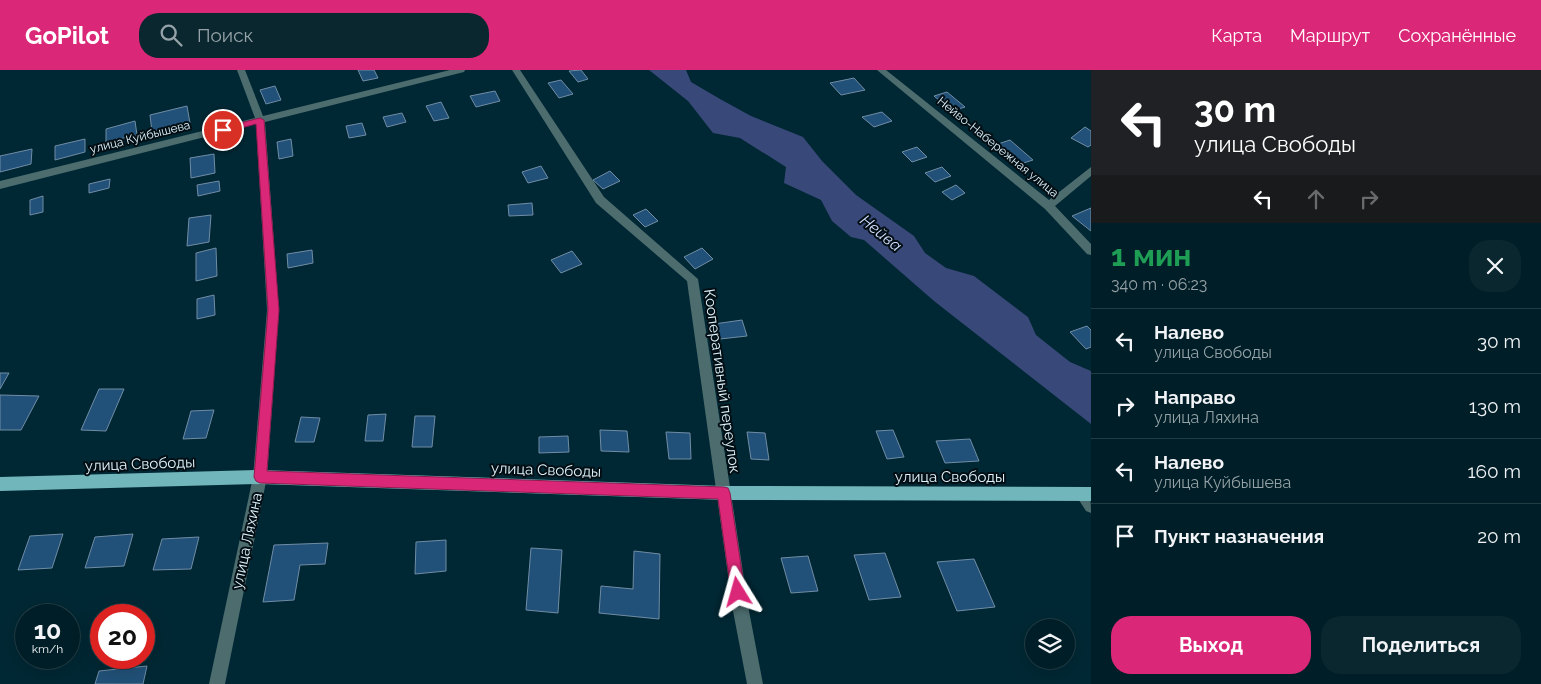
<!DOCTYPE html>
<html lang="ru">
<meta charset="utf-8">
<style>
body{margin:0;font-family:Raleway,sans-serif;background:#0a272f;color:#f1f3f6;height:100vh;display:flex;flex-direction:column;font-size:19px;white-space:nowrap}
*{box-sizing:border-box;margin:0}
p{font-size:16px;color:#95a2a7}
.icon{flex:none;width:28px;height:28px;fill:none;stroke:currentColor;stroke-width:2;stroke-linecap:round;stroke-linejoin:round}
.map{position:relative;flex:1;overflow:hidden}
.drawer{display:flex;flex-direction:column;background:#001e27;width:450px}
.drawer>*{flex:none}
.banner{background:#202124;color:#fff;overflow:hidden}
.fabs{position:absolute;left:1025px;top:549px;display:grid;gap:10px}
.fabs a{display:grid;place-items:center;width:50px;height:50px;border-radius:50%;background:#001e27;box-shadow:0 5px 20px #0002,0 0 0 1px #223c44;font-size:25px}
.speed{position:absolute;left:15px;top:534px;display:flex;gap:10px;font-size:25px;font-weight:700;text-align:center}
.speed>*{display:grid;place-content:center;width:65px;height:65px;border-radius:50%;background:#001e27;box-shadow:0 5px 20px #0002,0 0 0 1px #223c44;line-height:1}
.speed small{font-size:12px;font-weight:400}
.speed .limit{border:8px solid #d22;background:#fff;color:#111}
.pin{position:absolute;display:grid;place-items:center;width:42px;height:42px;color:#fff;margin:-21px;border:2px solid #fff;border-radius:50%;box-shadow:0 1px 5px #0007}
.me{position:absolute;width:55px;margin:-28px;rotate:352deg;stroke-linejoin:round;filter:drop-shadow(0 0 4px #0008)}
.turn{display:flex;align-items:center;gap:18px;height:105px;padding:0 20px;font-size:22px}
.turn .icon{width:65px;height:65px;stroke-width:2.5}
.turn b{display:block;font-size:35px;line-height:42px}
.lanes{display:flex;align-items:center;height:48px;padding:0 20px;background:#0003;justify-content:center;gap:25px;direction:ltr}
.lanes .off{opacity:.35}
.round{display:grid;place-items:center;flex:none;width:52px;height:52px;border-radius:20px;background:#0a272f}
.summary{display:flex;align-items:center;justify-content:space-between;height:85px;padding:0 20px}
h1{font-size:30px;font-weight:700;line-height:38px;color:#1e9e55}
.action{display:flex;gap:10px;margin-top:auto;padding:10px 20px}
.action a{flex:1;height:58px;border-radius:20px;background:#db2777;color:#fff;font-size:20px;font-weight:700;line-height:58px;text-align:center}
.action a+a{background:#0a272f;color:#f1f3f6}
ul{padding:0;list-style:none}
li{display:flex;align-items:center;gap:15px;height:65px;padding:0 20px;border-top:1px solid #223c44}
li div{flex:1}
li b{display:block;font-size:19px}
li em{font-style:normal}
header{display:flex;align-items:center;gap:30px;box-sizing:border-box;height:70px;padding:0 25px;background:#db2777;color:#fff}
header strong{font-size:24px}
nav{display:flex;gap:28px;margin-inline-start:auto;font-size:18px}
.search{width:350px;height:45px;background:#0a272f;display:flex;align-items:center;gap:12px;box-sizing:border-box;padding:0 18px;border-radius:20px;color:#95a2a7;font-size:19px}
main{display:flex;flex:1;min-height:0}
.map>svg:first-child{display:block}
.water{fill:#384878}
.building{fill:#215178;stroke:#718ca5}
.lines{fill:none;stroke-linecap:round;stroke-linejoin:round}
.minor{fill:#4c6c6e;fill-rule:evenodd}
.major{fill:#70b6ba;fill-rule:evenodd}
.route{fill:#db2777;stroke:#8e194d}
.labels{text-anchor:middle;dominant-baseline:central;stroke-width:4;stroke-linejoin:round;paint-order:stroke}
.far-street-label{font-size:12px;fill:#e0f4fc;stroke:#020e14}
.street-label{font-size:15px;fill:#e0f4fc;stroke:#020e14}
.water-label{font-size:16px;font-style:italic;fill:#d2defe;stroke:#020e14}
</style>
<header>
<strong>GoPilot</strong>
<div class="search"><svg class="icon" aria-label="search" viewBox="0 0 24 24"><circle cx="10" cy="10" r="6"/><path d="M15 15l6 6"/></svg>Поиск</div>
<nav><a>Карта</a><a>Маршрут</a><a>Сохранённые</a></nav>
</header>
<main>
<div class="map">
<svg width="1091" height="614" viewBox="0 0 1091 614">
<rect width="100%" height="100%" fill="#002834"/>
<!-- water -->
<path class="water" d="M649,0h37l5,12 29,17 31,17 52,21 19,24 34,34 58,41 11,17 21,15 28,8 54,41 8,18 34,27 21,9v53l-157,-123 -70,-61 -13,-3 -19,-16 -11,-21 -37,-17 2,-16 -46,-29 -27,-5 -25,-32z"/>
<!-- building -->
<path class="building" d="M358,0h16l4,8 -15,3z
M581,0l7,9 -10,3 -9,-11z
M854,8l11,12 -24,5 -11,-12z
M561,10l12,14 -14,4 -11,-15z
M275,16l6,14 -15,4 -6,-14z
M495,21l5,10 -24,6 -6,-11z
M947,22l18,15 -13,4 -18,-15z
M441,32l8,16 -15,3 -8,-15z
M187,36l3,17 -38,9 -2,-17z
M882,42l10,9 -18,6 -12,-10z
M402,43l4,9 -19,5 -4,-10z
M135,51l2,14 -31,7v-13z
M362,53l4,12 -17,3 -3,-12z
M1085,57l6,4v14l-3,2 -17,-9z
M85,69v13l-30,8v-14z
M291,69l2,17 -14,3 -2,-17z
M1010,70l23,20 -16,5 -22,-20z
M917,77l10,10 -15,5 -10,-10z
M32,79l-1,15 -31,8v-16z
M214,84l1,19 -24,5 -1,-20z
M541,96l7,12 -20,5 -6,-11z
M942,97l9,9 -16,6 -10,-9z
M610,101l10,10 -17,8 -10,-9z
M110,109l-1,9 -20,5v-9z
M219,111l1,10 -22,5 -1,-11z
M956,115l9,8 -13,7 -10,-8z
M43,126v16l-13,3v-15z
M532,133l1,12 -24,1 -1,-11z
M1091,138v23l-19,-15z
M646,139l12,12 -13,6 -12,-12z
M211,145l-2,27 -22,4 2,-28z
M216,178l1,28 -21,5v-28z
M702,178l11,11 -18,10 -11,-12z
M312,180l1,13 -25,5 -1,-14z
M572,181l10,13 -21,9 -10,-13z
M214,225l1,20 -18,4v-20z
M742,250l5,16 -27,3 -6,-15z
M1087,256l4,4v17l-5,2 -16,-17z
M0,303h9l-9,16z
M99,319h25l-18,42 -25,-1z
M0,325l39,1 -18,34h-21z
M214,340l-8,28 -23,1 8,-28z
M386,344l-3,27h-18l3,-26z
M415,346h20l-3,31h-20z
M301,347l19,1 -6,24h-19z
M600,360l27,1 2,21 -28,-1z
M893,360l11,27 -17,2 -11,-28z
M666,362l24,1 1,26h-22z
M747,362l18,1 4,27 -18,-1z
M568,366l1,16 -30,1v-16z
M970,369l9,22 -34,2 -9,-22z
M63,464l-11,34 -34,2 12,-34z
M133,464l-9,32 -39,2 10,-31z
M199,467l-8,32 -38,1 9,-31z
M446,470v31l-31,3 1,-32z
M328,473l-3,21 -25,1 -6,35 -31,2 11,-57z
M531,478l31,2 -4,63 -32,-3z
M634,481l26,3 -1,65 -60,-6 2,-27 32,3z
M885,483l16,44 -32,3 -15,-45z
M808,486l10,35 -27,2 -10,-35z
M974,489l21,48 -38,4 -20,-49z
M147,596l-4,18h-48l4,-13z"/>
<g class="lines">
<!-- minor -->
<path class="minor" d="M237,0h8l18,46 187,-46h15l-1,2 -199,50 14,188 -12,167 -42,207h-16l44,-207 14,-167 -11,-186 -256,65v-8l255,-63z
M512,0h8l84,127 94,82 51,332 14,73h-16l-14,-73 -46,-330 -91,-78z
M877,0h9l163,130 42,-33v9l-36,30 36,38v11l-4,-1 -42,-45z
M1082,417c9,5 9,15 9,26l-5,-2 -11,-17 2,-5z"/>
<!-- major -->
<path class="major" d="M260,400l464,16 367,1v14l-367,-1 -464,-16 -260,7v-14z"/>
</g>
<!-- route -->
<path class="route" d="M260,48l4,2 15,190 -12,161 457,16 4,1 2,5 15,99 -2,4 -5,2 -5,-2 -2,-4 -13,-93 -458,-16 -4,-2 -2,-4 14,-167 -12,-186 -33,9 -4,-3 1,-2z"/>
<g class="labels">
<!-- far-street labels -->
<g class="far-street-label">
<text transform="translate(140 67) rotate(-14)">улица Куйбышева</text>
<text transform="translate(998 77) rotate(39)">Нейво-Набережная улица</text>
</g>
<!-- street labels -->
<g class="street-label">
<text transform="translate(722 311) rotate(82)">Кооперативный переулок</text>
<text transform="translate(140 394) rotate(-2)">улица Свободы</text>
<text transform="translate(546 400) rotate(2)">улица Свободы</text>
<text x="950" y="407">улица Свободы</text>
<text transform="translate(247 471) rotate(-78)">улица Ляхина</text>
</g>
<!-- water labels -->
<g class="water-label">
<text transform="translate(881 163) rotate(39)">Нейва</text>
</g>
</g>
</svg>
<div class="fabs">
<a><svg class="icon" aria-label="layers" viewBox="0 0 24 24"><path d="M12 4l9 5-9 5-9-5zM3 14l9 5 9-5"/></svg></a>
</div>
<div class="speed"><div>10<small>km/h</small></div><div class="limit">20</div></div>
<div class="pin" style="left:223px;top:60px;background:#d93025"><svg class="icon" aria-label="arrive" viewBox="0 0 24 24"><path d="M6 21V4h12l-3 4 3 4H6"/></svg></div>
<svg class="me" style="left:738px;top:522px" viewBox="-20 -20 40 40"><path d="M0-17L14 15 0 8-14 15z" fill="#db2777" stroke="#fff" stroke-width="4"/></svg>
</div>
<section class="drawer">
<div class="banner">
<div class="turn"><svg class="icon" aria-label="left" viewBox="0 0 24 24"><path d="M17 20v-9H6M10 6l-5 5 5 5"/></svg><div><b>30 m</b>улица Свободы</div></div>
<div class="lanes"><svg class="icon" aria-label="left" viewBox="0 0 24 24"><path d="M17 20v-9H6M10 6l-5 5 5 5"/></svg><svg class="icon off" aria-label="ahead" viewBox="0 0 24 24"><path d="M12 20V5M6 11l6-6 6 6"/></svg><svg class="icon off" aria-label="right" viewBox="0 0 24 24"><path d="M7 20v-9h11M14 6l5 5-5 5"/></svg></div>
</div>
<div class="summary"><div><h1>1 мин</h1><p>340 m · 06:23</p></div><a class="round"><svg class="icon" aria-label="close" viewBox="0 0 24 24"><path d="M6 6l12 12M18 6L6 18"/></svg></a></div>
<ul>
<li><svg class="icon" aria-label="left" viewBox="0 0 24 24"><path d="M17 20v-9H6M10 6l-5 5 5 5"/></svg><div><b>Налево</b><p>улица Свободы</p></div><em>30 m</em></li>
<li><svg class="icon" aria-label="right" viewBox="0 0 24 24"><path d="M7 20v-9h11M14 6l5 5-5 5"/></svg><div><b>Направо</b><p>улица Ляхина</p></div><em>130 m</em></li>
<li><svg class="icon" aria-label="left" viewBox="0 0 24 24"><path d="M17 20v-9H6M10 6l-5 5 5 5"/></svg><div><b>Налево</b><p>улица Куйбышева</p></div><em>160 m</em></li>
<li><svg class="icon" aria-label="arrive" viewBox="0 0 24 24"><path d="M6 21V4h12l-3 4 3 4H6"/></svg><div><b>Пункт назначения</b></div><em>20 m</em></li>
</ul>
<div class="action"><a>Выход</a><a>Поделиться</a></div>
</section>
</main>
